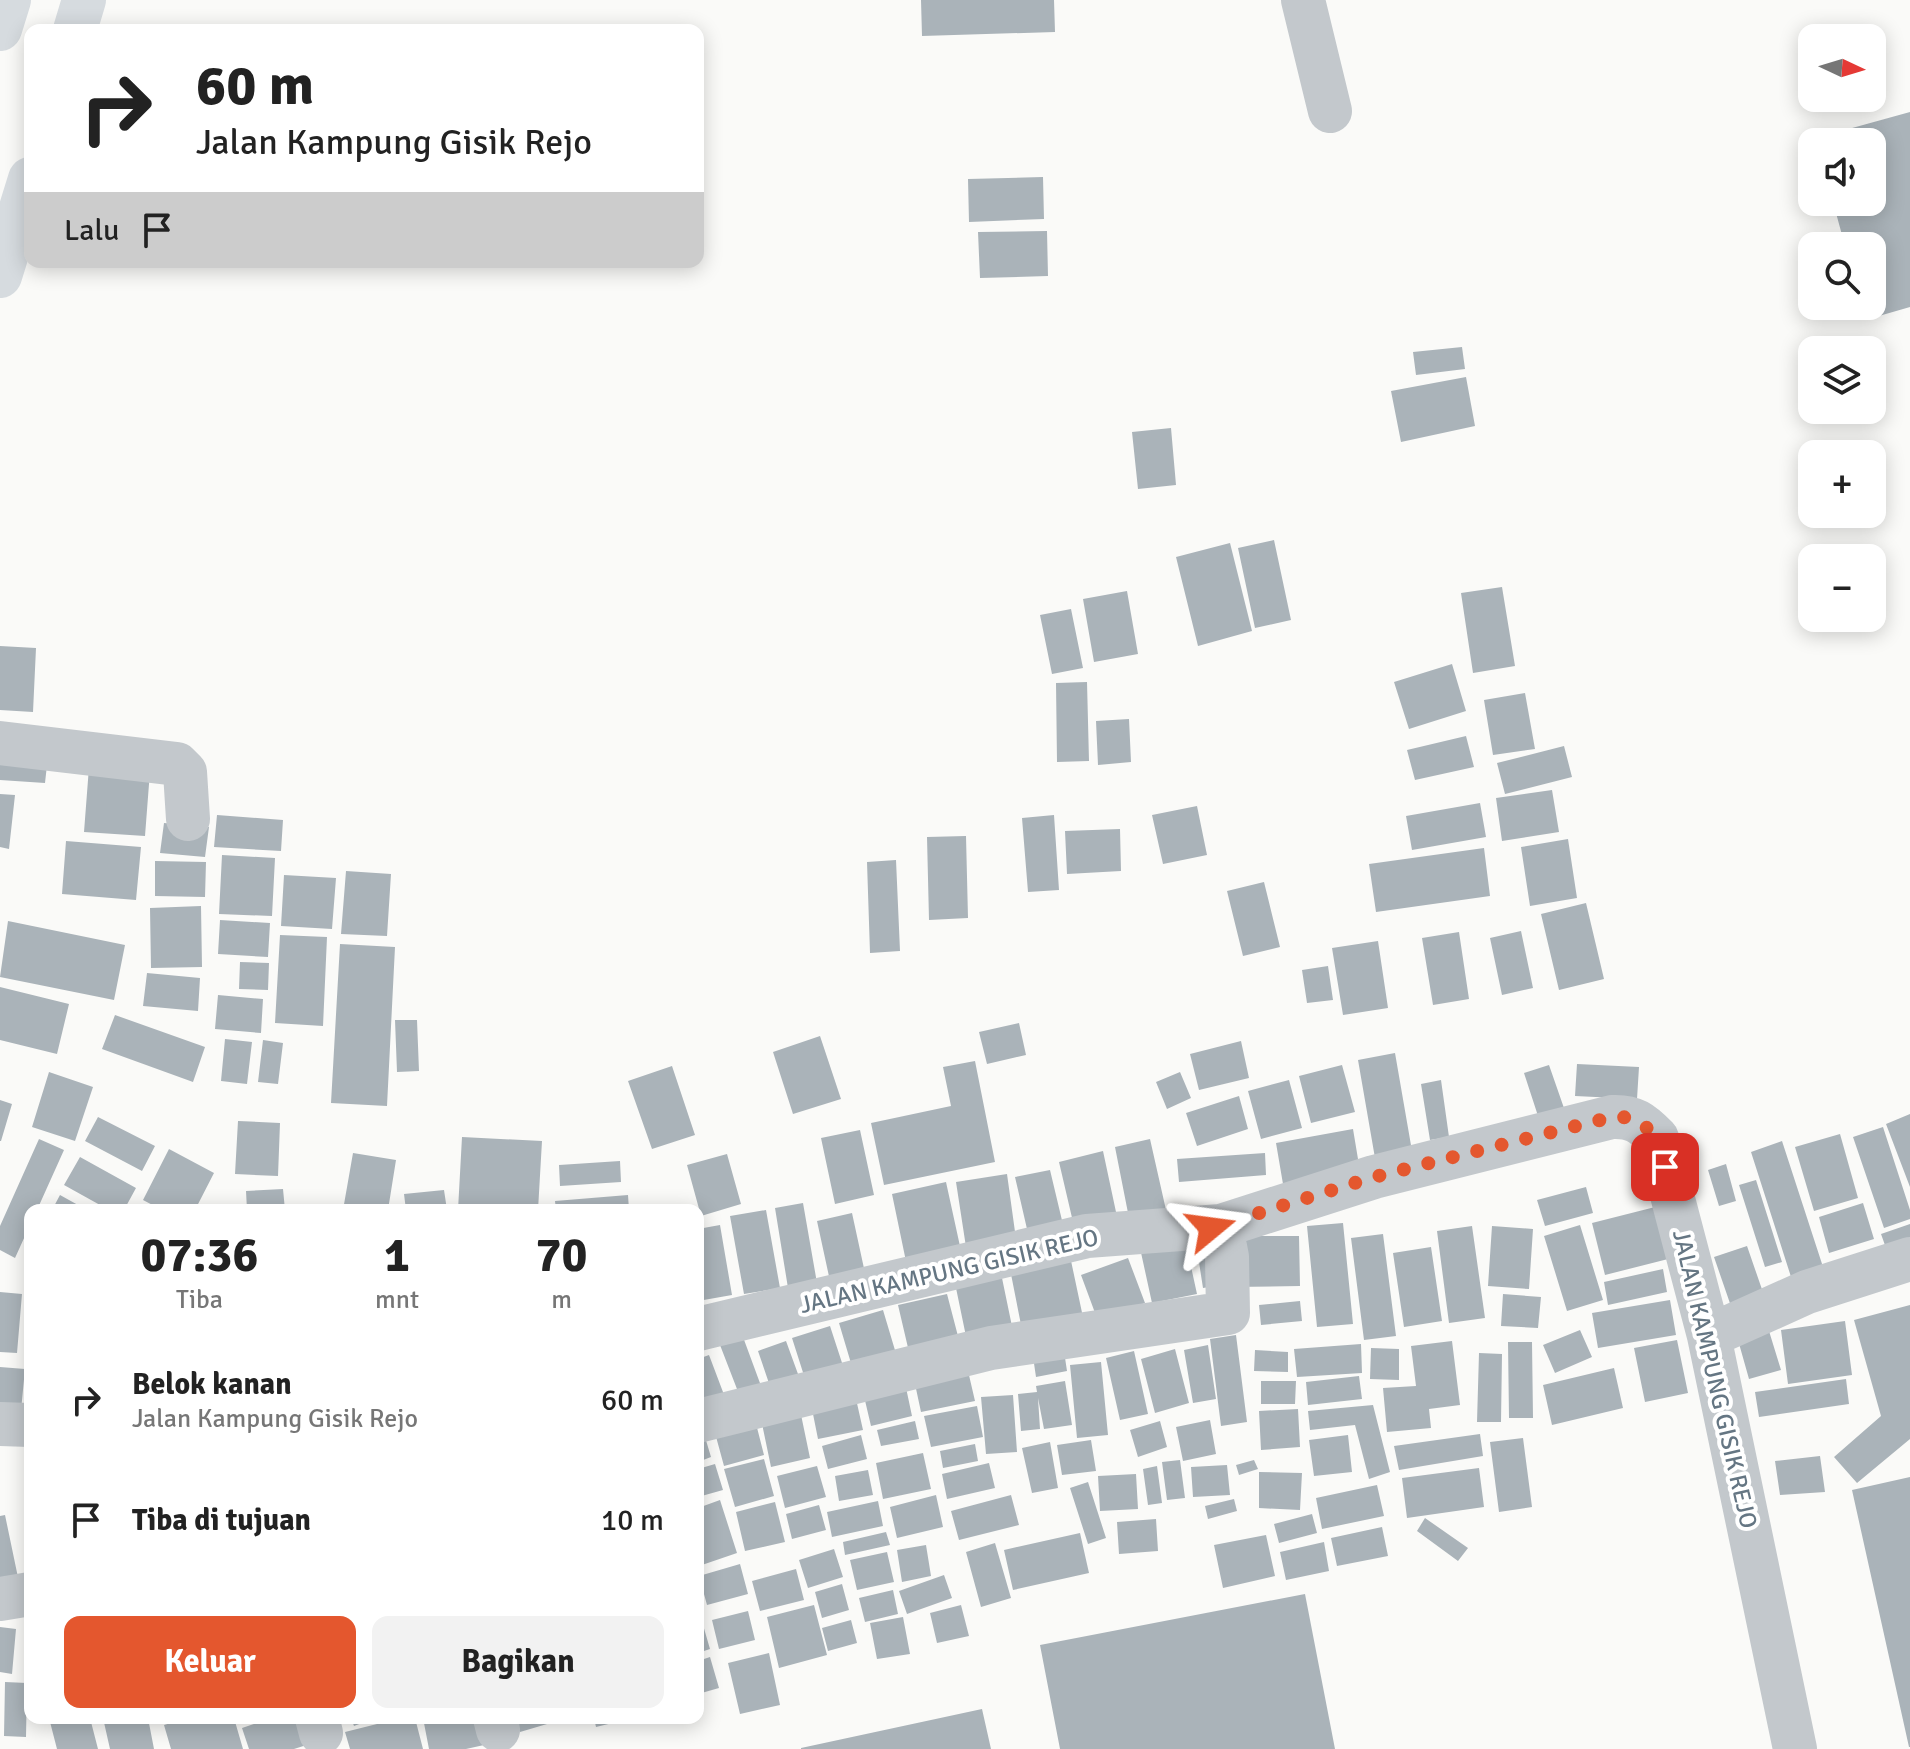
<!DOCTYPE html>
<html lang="id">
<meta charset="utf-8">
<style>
body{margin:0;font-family:Signika,sans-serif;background:#f2f2f2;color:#222;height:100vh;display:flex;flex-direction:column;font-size:30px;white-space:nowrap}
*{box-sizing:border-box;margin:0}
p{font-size:26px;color:#767676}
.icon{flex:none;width:44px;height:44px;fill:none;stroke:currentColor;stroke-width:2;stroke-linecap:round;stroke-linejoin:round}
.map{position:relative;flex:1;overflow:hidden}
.details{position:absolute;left:24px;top:1204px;width:680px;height:520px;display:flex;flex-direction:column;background:#fff;border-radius:16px;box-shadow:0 4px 20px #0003}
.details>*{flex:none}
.guide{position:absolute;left:24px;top:24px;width:680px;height:244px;border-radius:16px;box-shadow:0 4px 20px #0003;background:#fff;color:#222;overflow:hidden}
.needle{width:52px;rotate:94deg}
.controls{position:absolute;left:1798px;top:24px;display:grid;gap:16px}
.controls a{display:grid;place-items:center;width:88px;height:88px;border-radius:16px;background:#fff;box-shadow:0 4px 20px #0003;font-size:40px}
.pin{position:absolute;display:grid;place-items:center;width:68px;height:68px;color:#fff;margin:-34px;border-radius:16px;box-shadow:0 4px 12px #0006}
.me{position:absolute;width:88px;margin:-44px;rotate:74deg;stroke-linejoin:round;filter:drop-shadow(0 0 6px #0008)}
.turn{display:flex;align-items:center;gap:28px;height:168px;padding:0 40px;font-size:36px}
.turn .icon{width:104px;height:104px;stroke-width:2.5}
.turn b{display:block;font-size:56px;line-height:68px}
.then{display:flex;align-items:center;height:76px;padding:0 40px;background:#0003;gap:16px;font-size:30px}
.eta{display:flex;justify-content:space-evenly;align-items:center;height:136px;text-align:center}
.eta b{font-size:48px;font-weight:700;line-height:56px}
.button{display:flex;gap:16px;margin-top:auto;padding:16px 40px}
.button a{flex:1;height:92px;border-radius:16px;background:#e4572e;color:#fff;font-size:32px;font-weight:700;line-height:92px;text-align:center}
.button a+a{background:#f2f2f2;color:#222}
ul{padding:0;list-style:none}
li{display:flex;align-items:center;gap:24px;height:120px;padding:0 40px}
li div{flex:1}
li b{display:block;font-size:30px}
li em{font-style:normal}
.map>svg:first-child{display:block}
.building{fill:#aab3b9}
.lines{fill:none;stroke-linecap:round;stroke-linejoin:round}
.minor{stroke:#c3c8cc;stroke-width:44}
.highway{stroke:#d6dbdf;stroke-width:44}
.route{stroke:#e4572e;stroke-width:14;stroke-dasharray:0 25.2}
.labels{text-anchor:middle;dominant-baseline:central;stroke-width:8;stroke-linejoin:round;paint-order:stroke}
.street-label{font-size:24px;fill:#657683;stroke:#fff}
</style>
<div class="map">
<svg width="1910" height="1749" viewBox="0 0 1910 1749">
<rect width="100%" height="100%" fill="#fafaf8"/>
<!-- building -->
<path class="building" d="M921,0h133l1,32 -133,4z
M1910,112v195l-45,13 -4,-14h11v-60h-27l-12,-44h39v-60h-55l-1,-4z
M1043,177l1,42 -75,3 -1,-43z
M1047,231l1,45 -68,2 -2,-46z
M1462,347l3,22 -49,6 -3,-23z
M1466,377l9,49 -74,16 -10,-51z
M1171,428l5,57 -38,4 -6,-57z
M1274,540l17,80 -36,8 -17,-80z
M1230,543l22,88 -54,15 -22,-89z
M1502,587l13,79 -42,7 -12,-80z
M1127,591l11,63 -44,8 -11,-63z
M1071,609l12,59 -31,6 -12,-59z
M0,646l36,2 -3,64 -33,-2z
M1452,664l14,47 -57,18 -15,-47z
M1087,682l2,79 -32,1 -1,-79z
M1525,693l10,56 -42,6 -9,-55z
M1129,719l2,43 -33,3 -2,-44z
M1466,736l8,31 -59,13 -8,-30z
M1564,746l8,31 -67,17 -8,-31z
M0,752l48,4 -3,27 -45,-3z
M89,767l61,4 -5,65 -61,-4z
M1552,790l7,42 -57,9 -6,-43z
M0,794l15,1 -6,54 -9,-2z
M1480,803l6,34 -74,13 -6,-34z
M1197,806l10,49 -44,9 -11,-49z
M217,815l66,5 -2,31 -67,-4z
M1054,815l5,75 -31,2 -6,-74z
M164,823l45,4 -4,30 -45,-4z
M1120,829l1,42 -54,3 -2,-43z
M966,836l2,82 -39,2 -2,-83z
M1568,839l9,59 -47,8 -9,-59z
M66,841l75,6 -5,53 -74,-6z
M1484,848l6,48 -114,16 -7,-48z
M222,855l53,3 -3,58 -53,-2z
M896,860l4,91 -30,2 -3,-91z
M155,861l51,1 -1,35 -50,-1z
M346,871l45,3 -4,62 -46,-2z
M284,875l52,3 -4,51 -51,-3z
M1264,882l16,65 -37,9 -16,-65z
M1586,903l18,76 -45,11 -18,-76z
M201,906l1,61 -51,1 -1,-60z
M220,920l50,3 -2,34 -50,-3z
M8,921l117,24 -11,55 -114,-23z
M1521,931l12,57 -31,7 -12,-57z
M1459,932l10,67 -36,6 -11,-67z
M280,935l47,2 -4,89 -48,-3z
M1378,941l10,67 -45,7 -11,-67z
M340,944l55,3 -8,159 -56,-3z
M240,962l29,1 -1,27 -29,-1z
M1328,966l5,34 -26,3 -5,-33z
M147,973l53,5 -2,33 -55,-5z
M0,987l69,17 -12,50 -57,-14z
M218,995l45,4 -2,34 -46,-4z
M115,1015l90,32 -12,35 -91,-33z
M395,1020h22l2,51 -22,1z
M1019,1023l7,32 -39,9 -8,-32z
M820,1036l21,63 -48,15 -20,-62z
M225,1039l27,3 -5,42 -26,-3z
M263,1040l20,3 -5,41 -20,-2z
M1241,1041l8,37 -50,12 -9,-36z
M1395,1053l17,98 -37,7 -17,-98z
M975,1061l20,101 -111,23 -13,-62 80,-17 -8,-39z
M1577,1064l62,3 -2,32 -62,-3z
M1342,1065l13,47 -44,11 -12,-47z
M1549,1065l16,46 -26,8 -15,-46z
M672,1066l23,69 -43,14 -24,-68z
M49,1072l44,15 -18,54 -43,-14z
M1180,1072l11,26 -24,11 -11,-27z
M1289,1080l13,48 -41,11 -13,-48z
M1441,1080l8,57 -19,3 -9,-56z
M1239,1096l9,33 -51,17 -11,-33z
M0,1100l12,4 -11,37h-1z
M1910,1114v73l-24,-63z
M98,1117l57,29 -13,25 -57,-30z
M238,1121l42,2 -2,53 -43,-2z
M1883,1127l27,83v9l-26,9 -31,-91z
M1353,1129l7,42 -77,13 -7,-41z
M860,1130l14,65 -39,9 -14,-66z
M1840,1134l18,64 -44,13 -19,-64z
M462,1137l80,4 -4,69h-80z
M39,1139l25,11 -27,60h-7v15l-15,33 -15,-8v-24z
M1150,1139l16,71 -37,8 -14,-71z
M1782,1141l42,129 -32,10 -41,-128z
M169,1149l45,24 -19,37h-33l-19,-10z
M1103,1151l13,61 -43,10 -14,-60z
M353,1153l43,7 -8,50h-45z
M1265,1153l1,22 -87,7 -2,-23z
M727,1154l14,50 -40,12 -14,-51z
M80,1157l56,31 -12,22h-15l-45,-25z
M620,1161l1,21 -61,4 -1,-21z
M1726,1164l10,37 -17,5 -11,-36z
M1050,1170l15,63 -35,9 -15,-65z
M1007,1174l9,65 -50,8 -10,-65z
M1756,1180l26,82 -17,5 -26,-82z
M946,1182l17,78 -55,11 -16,-77z
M1586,1187l7,26 -48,13 -8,-26z
M283,1189l2,21h-38l-1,-19z
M444,1190l3,20h-41l-2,-16z
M60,1195l27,15h-35z
M628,1195l1,15h-73l-1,-9z
M803,1203l14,80 -29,5 -13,-80z
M1863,1203l11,36 -45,14 -10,-36z
M1663,1205l13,52 -71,18 -13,-52z
M766,1210l14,78 -36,6 -14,-78z
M852,1213l13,60 -35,8 -13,-60z
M1343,1223l10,101 -36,3 -10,-101z
M1910,1224v31l-19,7 -10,-28z
M720,1225l12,70 -34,6v-72z
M1580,1225l23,75 -36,11 -23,-75z
M1472,1226l13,92 -36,5 -12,-92z
M1492,1226l41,3 -4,60 -41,-3z
M1383,1234l13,102 -32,4 -13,-102z
M1231,1236h68l1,50 -68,1z
M1185,1239l12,55 -45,9 -12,-55z
M1220,1240l7,44 -24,4 -7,-45z
M1747,1246l19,55 -33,11 -19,-55z
M1431,1247l11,74 -38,6 -11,-74z
M1070,1256l14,66 -61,13 -13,-66z
M1128,1258l17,45 -47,18 -17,-46z
M1663,1269l4,23 -59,13 -4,-23z
M1002,1278l12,58 -46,10 -12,-58z
M0,1292l22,2 -5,59 -17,-1z
M947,1294l12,46 -50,12 -11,-47z
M1503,1294l38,3 -3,31 -37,-2z
M1670,1300l6,35 -78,13 -6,-35z
M1300,1301l2,20 -41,4 -2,-20z
M1910,1305v134l-53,44 -23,-26 47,-41 -27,-96z
M883,1310l17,57 -44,13 -17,-57z
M1845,1321l7,54 -64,9 -7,-54z
M830,1326l15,46 -38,13 -15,-47z
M1580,1330l12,27 -37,16 -12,-28z
M1769,1331l12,39 -32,9 -11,-39z
M1236,1335l11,87 -26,4 -11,-87z
M743,1337l21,57 -22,8 -22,-57z
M1062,1338l5,33 -31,6 -5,-34z
M1677,1340l11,53 -43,9 -11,-54z
M786,1341l16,44 -29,10 -15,-44z
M1452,1341l8,64 -31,4 2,19 -44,4 -4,-44 33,-2 -5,-40z
M1508,1342h24l1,76h-24z
M1361,1344l1,29 -65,4 -3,-28z
M1208,1345l8,54 -23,4 -9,-53z
M1371,1348l28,1v31l-29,-1z
M1175,1349l14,54 -34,10 -14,-54z
M1255,1350l33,2v20l-34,-1z
M1134,1351l14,63 -28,6 -14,-62z
M1479,1353l23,1 -1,68h-24z
M709,1355l17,45 -28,10v-51z
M965,1358l10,43 -54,11 -9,-42z
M1101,1362l7,73 -31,3 -7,-73z
M0,1367l25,2 -5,52 -20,-1z
M1614,1368l9,40 -71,17 -9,-40z
M1359,1376l3,23 -54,6 -2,-23z
M1846,1379l3,25 -90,13 -4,-25z
M1065,1381l7,44 -28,4 -6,-31 2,31 -19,2 -3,-37 19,-2 -1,-6z
M1261,1381h35l-1,23h-34z
M905,1383l7,33 -41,10 -8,-34z
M854,1390l9,40 -45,9 -8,-40z
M1013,1395l4,57 -31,2 -5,-57z
M799,1405l11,53 -39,9 -11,-53z
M1373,1405l17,67 -21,7 -14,-54 -45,5 -2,-19z
M977,1406l6,31 -52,10 -7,-31z
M1298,1409l2,38 -39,3 -2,-39z
M753,1412l11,43 -40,11 -12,-44z
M1210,1420l6,34 -33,7 -7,-34z
M915,1421l4,18 -38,7 -4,-16z
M1160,1421l7,26 -29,10 -8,-27z
M702,1427l9,30 -13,5v-34z
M1480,1434l3,22 -84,14 -5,-24z
M861,1435l6,24 -39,10 -6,-23z
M1348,1435l4,37 -38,4 -5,-36z
M1523,1438l9,69 -33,5 -9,-70z
M1091,1440l5,31 -34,4 -5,-30z
M1050,1442l8,46 -26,5 -10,-45z
M975,1444l3,17 -35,7 -3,-17z
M923,1453l8,36 -48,10 -7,-36z
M1820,1456l5,36 -45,3 -5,-34z
M764,1459l10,37 -39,11 -11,-38z
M1180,1460l5,38 -18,2 -5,-38z
M1254,1460l4,9 -19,6 -3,-10z
M989,1463l6,25 -48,11 -5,-25z
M715,1464l8,26 -25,7v-28z
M1227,1465l3,30 -37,2 -2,-30z
M817,1466l9,31 -41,11 -8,-32z
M1157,1466l5,37 -14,2 -5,-36z
M1479,1468l5,39 -77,11 -5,-40z
M868,1470l5,25 -34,6 -4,-25z
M1259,1472l43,1 -2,37 -41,-2z
M1136,1474l2,35 -38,2 -2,-35z
M1910,1477v270h-1l-57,-257z
M1088,1482l18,56 -18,6 -18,-56z
M1377,1485l7,31 -62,13 -6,-31z
M936,1495l7,32 -46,11 -7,-31z
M1011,1495l8,30 -60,15 -8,-29z
M1234,1499l3,12 -29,8 -3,-13z
M720,1500l17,53 -38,13 -1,-58z
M878,1501l5,25 -51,11 -5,-25z
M775,1502l10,40 -40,9 -9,-39z
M819,1505l7,25 -34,9 -6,-25z
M1312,1514l5,19 -38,10 -5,-19z
M5,1515l15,72 -20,5v-76z
M1425,1518l43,30 -10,13 -41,-30z
M1156,1519l2,32 -39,3 -2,-32z
M1382,1527l6,29 -51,10 -6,-28z
M886,1532l4,13 -45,10 -2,-13z
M1080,1533l9,40 -76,17 -9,-40z
M1266,1535l9,41 -52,12 -9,-43z
M1324,1542l5,29 -43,9 -6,-28z
M995,1543l16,55 -30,9 -15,-55z
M926,1545l5,31 -29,6 -5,-32z
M834,1549l9,28 -35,11 -9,-28z
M887,1552l7,30 -37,8 -7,-30z
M740,1564l8,30 -41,11 -8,-29z
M796,1569l8,31 -44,11 -8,-30z
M944,1575l8,23 -45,16 -8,-23z
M842,1584l7,26 -27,8 -7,-26z
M893,1590l5,24 -33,8 -6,-24z
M1305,1594l30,155h-275l-20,-104z
M814,1605l13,50 -48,13 -12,-51z
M961,1605l8,31 -32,7 -7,-30z
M748,1611l7,29 -36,9 -7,-29z
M903,1617l7,37 -33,5 -7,-36z
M851,1620l6,23 -29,8 -6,-23z
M703,1625l7,24 -12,4v-27z
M0,1627l16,2 -4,45 -12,-2z
M769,1653l11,52 -40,9 -12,-51z
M710,1657l9,31 -21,6v-33z
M5,1682l22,1 -1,54 -22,-1z
M982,1709l9,40h-190v-1z
M49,1718h41l8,31h-41z
M103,1718h45l6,31h-44z
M188,1718h46l9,31h-72l-7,-24z
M272,1718h40l7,23 -25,8h-45l-7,-21z
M351,1718h24l-21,8z
M401,1718h14l8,31h-73l-5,-17z
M423,1718h65l5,25 -27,6h-37z
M517,1718h47v1l-44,13z
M594,1718h35v1l-33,8z"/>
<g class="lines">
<!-- minor -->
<path class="minor" d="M1303,0l27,111
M0,743l177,21 8,8 3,47
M698,1329l389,-93 134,-10 153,-49 238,-60c22,-1 30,6 45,21l52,198 86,413
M1709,1336l98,-44 103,-33
M698,1421l293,-73 237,-35 -1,-56 -6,-31
M0,1424l30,1
M0,1599l30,-5
M317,1718l4,15
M495,1718l3,12"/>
<!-- highway -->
<path class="highway" d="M0,29l9,-29
M75,30l9,-30
M0,276l30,-97"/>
</g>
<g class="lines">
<!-- route -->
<path class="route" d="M1211,1228l163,-51 238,-60c35,-2 45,20 53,50"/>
</g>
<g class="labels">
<!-- street labels -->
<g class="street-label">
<text transform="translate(949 1271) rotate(-13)">JALAN KAMPUNG GISIK REJO</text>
<text transform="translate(1715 1379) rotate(77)">JALAN KAMPUNG GISIK REJO</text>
</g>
</g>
</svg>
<div class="controls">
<a><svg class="needle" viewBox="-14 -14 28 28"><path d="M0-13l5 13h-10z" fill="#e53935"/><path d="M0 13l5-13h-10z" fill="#767676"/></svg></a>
<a><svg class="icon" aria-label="sound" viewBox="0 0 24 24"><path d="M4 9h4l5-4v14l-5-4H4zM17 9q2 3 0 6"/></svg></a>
<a><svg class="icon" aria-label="search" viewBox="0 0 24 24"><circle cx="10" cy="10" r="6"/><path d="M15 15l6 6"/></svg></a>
<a><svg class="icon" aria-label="layers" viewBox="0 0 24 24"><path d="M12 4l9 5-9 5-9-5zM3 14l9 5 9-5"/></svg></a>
<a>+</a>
<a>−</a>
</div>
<div class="pin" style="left:1665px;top:1167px;background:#d93025"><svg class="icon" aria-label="arrive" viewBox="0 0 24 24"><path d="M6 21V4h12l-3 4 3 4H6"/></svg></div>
<svg class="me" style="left:1211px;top:1228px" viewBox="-20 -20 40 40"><path d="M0-17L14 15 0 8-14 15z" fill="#e4572e" stroke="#fff" stroke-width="4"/></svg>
<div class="guide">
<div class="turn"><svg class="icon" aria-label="right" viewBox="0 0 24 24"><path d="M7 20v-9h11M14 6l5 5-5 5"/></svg><div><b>60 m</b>Jalan Kampung Gisik Rejo</div></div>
<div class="then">Lalu<svg class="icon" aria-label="arrive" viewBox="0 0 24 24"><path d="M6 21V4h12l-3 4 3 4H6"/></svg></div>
</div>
<section class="details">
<div class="eta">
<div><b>07:36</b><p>Tiba</p></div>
<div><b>1</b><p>mnt</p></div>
<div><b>70</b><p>m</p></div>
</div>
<ul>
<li><svg class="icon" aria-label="right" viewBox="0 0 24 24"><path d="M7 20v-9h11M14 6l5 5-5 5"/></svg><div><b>Belok kanan</b><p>Jalan Kampung Gisik Rejo</p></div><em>60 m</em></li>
<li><svg class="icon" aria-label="arrive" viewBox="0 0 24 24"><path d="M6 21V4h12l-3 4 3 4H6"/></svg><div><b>Tiba di tujuan</b></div><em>10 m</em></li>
</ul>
<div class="button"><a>Keluar</a><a>Bagikan</a></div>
</section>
</div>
